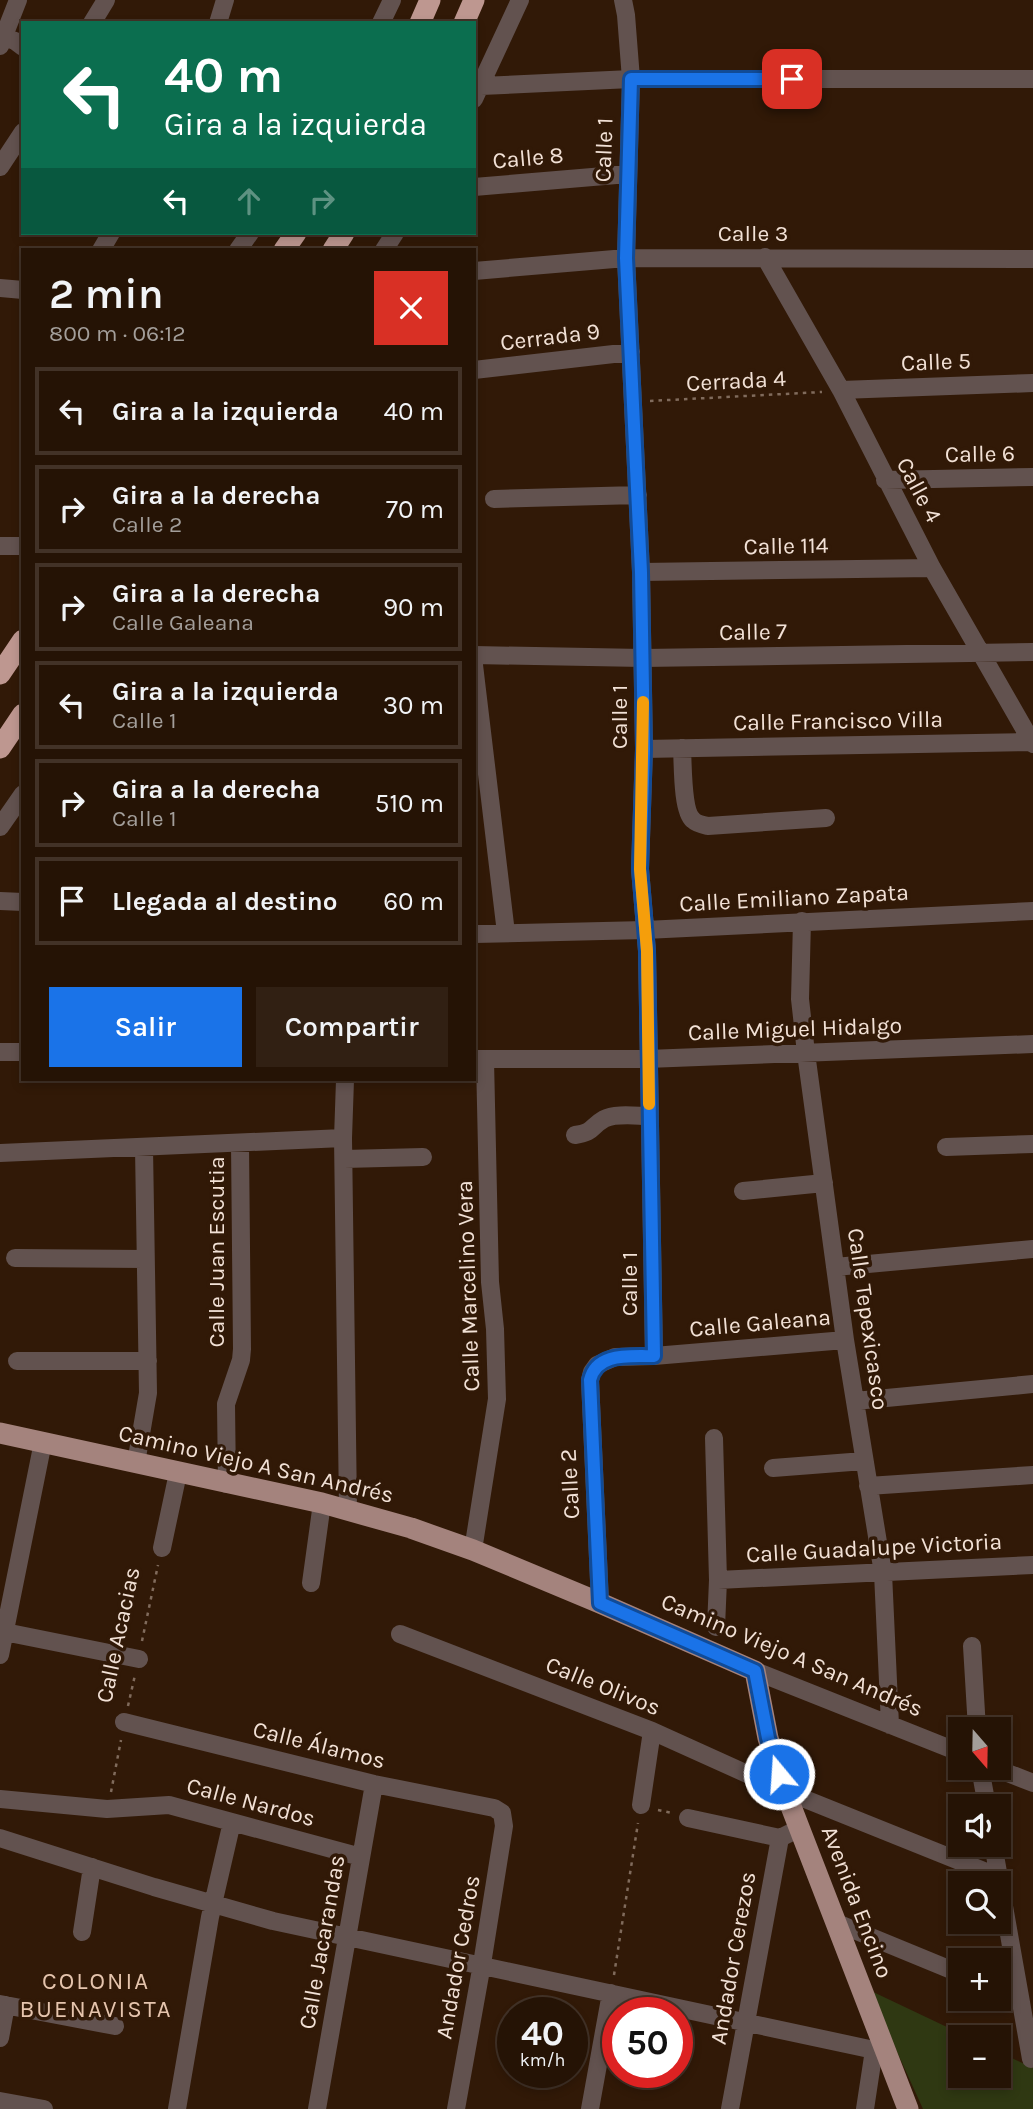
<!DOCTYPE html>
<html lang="es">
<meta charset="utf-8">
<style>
body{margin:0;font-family:Karla,sans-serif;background:#312013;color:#f1f3f6;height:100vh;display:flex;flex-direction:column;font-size:26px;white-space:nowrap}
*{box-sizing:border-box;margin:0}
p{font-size:23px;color:#a39e9a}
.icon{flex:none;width:38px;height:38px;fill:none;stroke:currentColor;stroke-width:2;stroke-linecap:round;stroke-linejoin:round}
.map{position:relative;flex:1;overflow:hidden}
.panel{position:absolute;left:21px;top:248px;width:455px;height:833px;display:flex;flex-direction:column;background:#251305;border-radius:0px;box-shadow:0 4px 10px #0003,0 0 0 2px #423227}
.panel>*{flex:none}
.banner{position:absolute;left:21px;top:21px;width:455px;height:214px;border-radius:0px;box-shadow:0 4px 10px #0003,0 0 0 2px #423227;background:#0b6e4f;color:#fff;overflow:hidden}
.needle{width:46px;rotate:160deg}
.tools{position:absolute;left:948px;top:1717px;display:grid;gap:14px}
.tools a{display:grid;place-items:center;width:63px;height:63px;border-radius:0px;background:#251305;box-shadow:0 4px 10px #0003,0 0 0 2px #423227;font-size:35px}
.speed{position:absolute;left:497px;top:1997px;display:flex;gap:14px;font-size:35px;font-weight:700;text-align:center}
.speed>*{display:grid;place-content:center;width:91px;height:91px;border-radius:50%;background:#251305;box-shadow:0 4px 10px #0003,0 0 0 2px #423227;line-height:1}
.speed small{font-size:18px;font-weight:400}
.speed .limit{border:10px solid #d22;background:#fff;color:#111}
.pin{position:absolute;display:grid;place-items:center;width:60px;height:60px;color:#fff;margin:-30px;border-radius:14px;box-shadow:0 4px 10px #0006}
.me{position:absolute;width:77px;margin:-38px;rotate:342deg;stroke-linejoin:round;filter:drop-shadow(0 0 5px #0008)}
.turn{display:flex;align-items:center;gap:24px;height:147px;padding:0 28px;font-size:32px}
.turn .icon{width:91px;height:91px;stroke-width:2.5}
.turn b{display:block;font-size:49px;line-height:60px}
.lanes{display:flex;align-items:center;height:66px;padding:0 28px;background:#0003;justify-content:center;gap:35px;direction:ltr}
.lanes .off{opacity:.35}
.round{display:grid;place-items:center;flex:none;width:74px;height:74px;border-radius:0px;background:#312013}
.head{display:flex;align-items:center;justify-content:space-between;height:119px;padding:0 28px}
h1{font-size:42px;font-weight:600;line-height:52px}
.action{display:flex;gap:14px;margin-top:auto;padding:14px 28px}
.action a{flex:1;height:80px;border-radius:0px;background:#1a73e8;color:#fff;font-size:28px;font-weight:600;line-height:80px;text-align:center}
.action a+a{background:#312013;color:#f1f3f6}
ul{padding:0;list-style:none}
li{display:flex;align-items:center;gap:21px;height:88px;margin:0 14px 10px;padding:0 14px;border:4px solid #423227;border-radius:0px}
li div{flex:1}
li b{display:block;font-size:26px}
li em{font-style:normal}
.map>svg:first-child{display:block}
.green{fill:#2f3812}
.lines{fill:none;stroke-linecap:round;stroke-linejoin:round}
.path{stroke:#806b5c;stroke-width:2.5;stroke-dasharray:3.5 5;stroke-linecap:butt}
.minor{stroke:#62524f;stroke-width:18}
.major{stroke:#a4837d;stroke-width:21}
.highway{stroke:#be9790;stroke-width:21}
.route-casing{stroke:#114b97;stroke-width:18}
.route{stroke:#1a73e8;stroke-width:12}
.slow{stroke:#f59e0b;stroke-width:12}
.labels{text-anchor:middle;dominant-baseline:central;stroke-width:7;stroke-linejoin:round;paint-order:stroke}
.street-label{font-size:23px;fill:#f2e1d6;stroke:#311907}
.neighbourhood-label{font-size:24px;letter-spacing:2px;fill:#e5c4ad;stroke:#311907}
</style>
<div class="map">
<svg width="1033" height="2109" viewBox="0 0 1033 2109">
<rect width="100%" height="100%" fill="#311907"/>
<!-- green -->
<path class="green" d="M869,1990l99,47h-7v39h38v-24l34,16v41h-110z"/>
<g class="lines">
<!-- path -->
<path class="path" d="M650,401l172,-9
M142,1641l16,-76
M128,1706l7,-31
M111,1792l10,-52
M658,1810l14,3
M614,1975l24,-152"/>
<!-- minor -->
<path class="minor" d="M623,0l3,15 5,64 -5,179 15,314 3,177 -4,120 7,82 7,405
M92,23l14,-23
M218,23l7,-23
M381,23l11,-23
M4,37l11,4 8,6
M0,46l18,-46
M481,86l150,-7h402
M474,99l46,-99
M0,167l23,-35
M474,187l154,-13
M101,250l10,-17
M238,250l12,-17
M384,250l11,-17
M765,257l76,133 91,178 101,176
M474,271l152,-13 407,1
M0,288l23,2
M474,370l157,-18
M841,390l192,-7
M885,480l148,-3
M494,499l144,-4
M0,546h23
M641,572l291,-4
M474,655l169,3 390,-6
M474,665l32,268
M682,748c1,16 0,63 11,72 4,4 10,5 15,6l118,-8
M644,749l388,-7
M0,827l23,-33
M0,901l23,1
M802,921l-2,78 6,54 39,287 38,233 7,152
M474,934l171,-4 388,-19
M0,1052h23
M474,1059h173l386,-15
M345,1080l-2,58 5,371
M575,1135c20,-3 15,-8 29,-16 11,-6 33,-3 45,-3
M946,1147l87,-3
M0,1153l343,-15
M344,1159l79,-2
M743,1191l81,-8
M15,1258l130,1
M835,1267l198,-18
M17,1361h131
M855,1401l178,-17
M714,1438l4,142 -2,47
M136,1463l12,-70 -4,-245
M773,1468l91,-7
M227,1484l-1,-80 15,-44 1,-11 -2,-205
M868,1486l165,-11
M162,1548l16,-75
M473,1550l24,-151 -2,-70 -5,-47 -5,-222
M718,1580l315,-15
M311,1583l11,-80
M600,1603l-10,-223 2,-8 5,-7 18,-8 39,-1 191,-16
M0,1631l139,28
M400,1634l252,97 133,60 214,86
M972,1646l5,83
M0,1655l43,-213
M755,1671l206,82
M124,1722l250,62 120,24 8,5 2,13 -22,138 -26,145
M980,1768l7,38
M995,1768l38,15
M0,1799l107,10 62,-4 192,52
M641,1805l11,-74
M688,1818l92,20
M0,1838l154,49 119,34 601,129
M993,1844l38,215
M837,1923l124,51
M82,1932l10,-65
M999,1990l21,8
M0,2004l115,22
M0,2038l6,-33
M0,2101l44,8
M177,2109l33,-192 22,-95
M317,2109l57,-325
M590,2109l21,-116
M730,2109l50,-271 20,-10
M865,2109l9,-59 10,2"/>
<!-- major -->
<path class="major" d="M0,1433l322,70 89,25 62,22 127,53 155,68 13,67 17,53 123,318"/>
<!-- highway -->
<path class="highway" d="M420,23l10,-23
M464,23l10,-23
M284,250l12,-17
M333,250l11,-17
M0,674l23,-34
M0,748l23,-34"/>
</g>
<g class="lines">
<defs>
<path id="route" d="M779,1774l-11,-36 -13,-67 -155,-68 -10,-223c7,-29 42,-23 64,-24l-7,-405 -7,-82 4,-120 -3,-177 -15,-314 5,-179h161"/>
</defs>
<!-- route casing -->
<use href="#route" class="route-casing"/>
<!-- route -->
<use href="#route" class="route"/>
<!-- slow -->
<path class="slow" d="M643,702l-3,167 7,82 2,153"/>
</g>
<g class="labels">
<!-- street labels -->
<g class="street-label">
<text transform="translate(604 150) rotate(-88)">Calle 1</text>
<text transform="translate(528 158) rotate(-5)">Calle 8</text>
<text x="753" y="233">Calle 3</text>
<text transform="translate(550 337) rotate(-7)">Cerrada 9</text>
<text transform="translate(936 362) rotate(-2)">Calle 5</text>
<text transform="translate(736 381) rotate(-3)">Cerrada 4</text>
<text transform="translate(980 454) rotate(-1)">Calle 6</text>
<text transform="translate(919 490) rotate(62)">Calle 4</text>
<text transform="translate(786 546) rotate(-1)">Calle 114</text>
<text transform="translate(753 632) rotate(-1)">Calle 7</text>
<text transform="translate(619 717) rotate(-90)">Calle 1</text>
<text transform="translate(838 721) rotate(-1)">Calle Francisco Villa</text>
<text transform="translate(794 898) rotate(-3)">Calle Emiliano Zapata</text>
<text transform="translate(795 1029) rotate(-2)">Calle Miguel Hidalgo</text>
<text transform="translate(216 1252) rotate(-90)">Calle Juan Escutia</text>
<text transform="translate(629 1284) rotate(-90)">Calle 1</text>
<text transform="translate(468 1286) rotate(-92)">Calle Marcelino Vera</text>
<text transform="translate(868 1319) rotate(82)">Calle Tepexicasco</text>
<text transform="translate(760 1323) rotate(-5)">Calle Galeana</text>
<text transform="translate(256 1464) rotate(13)">Camino Viejo A San Andrés</text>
<text transform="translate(570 1484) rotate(-93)">Calle 2</text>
<text transform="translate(874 1548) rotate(-3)">Calle Guadalupe Victoria</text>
<text transform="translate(118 1635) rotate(-78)">Calle Acacias</text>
<text transform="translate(792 1655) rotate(23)">Camino Viejo A San Andrés</text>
<text transform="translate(603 1686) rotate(22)">Calle Olivos</text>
<text transform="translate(319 1745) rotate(14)">Calle Álamos</text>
<text transform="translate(251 1802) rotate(15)">Calle Nardos</text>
<text transform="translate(857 1902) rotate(69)">Avenida Encino</text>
<text transform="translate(322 1942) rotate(-80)">Calle Jacarandas</text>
<text transform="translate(458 1957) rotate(-80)">Andador Cedros</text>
<text transform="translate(733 1958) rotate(-80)">Andador Cerezos</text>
</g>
<!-- neighbourhood labels -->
<g class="neighbourhood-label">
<text x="96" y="1981">COLONIA<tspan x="96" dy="28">BUENAVISTA</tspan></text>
</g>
</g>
</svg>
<div class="tools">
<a><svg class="needle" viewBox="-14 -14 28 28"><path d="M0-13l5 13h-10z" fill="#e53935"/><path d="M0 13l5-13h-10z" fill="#a39e9a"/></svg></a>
<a><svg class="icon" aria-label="sound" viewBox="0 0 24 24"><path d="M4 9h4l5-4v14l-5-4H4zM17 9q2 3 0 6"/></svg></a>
<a><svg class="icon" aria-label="search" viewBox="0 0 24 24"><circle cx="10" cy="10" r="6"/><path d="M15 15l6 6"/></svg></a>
<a>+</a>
<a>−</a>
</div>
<div class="speed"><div>40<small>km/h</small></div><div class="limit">50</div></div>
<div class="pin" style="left:792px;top:79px;background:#d93025"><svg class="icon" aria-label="arrive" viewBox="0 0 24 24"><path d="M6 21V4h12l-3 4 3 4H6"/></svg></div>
<svg class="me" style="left:779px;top:1774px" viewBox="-20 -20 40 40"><circle r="17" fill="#1a73e8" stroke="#fff" stroke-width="3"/><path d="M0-11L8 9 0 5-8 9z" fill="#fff"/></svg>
<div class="banner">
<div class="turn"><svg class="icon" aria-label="left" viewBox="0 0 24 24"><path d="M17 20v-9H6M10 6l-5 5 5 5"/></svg><div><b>40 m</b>Gira a la izquierda</div></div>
<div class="lanes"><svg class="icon" aria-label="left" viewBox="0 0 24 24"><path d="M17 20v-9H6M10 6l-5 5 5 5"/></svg><svg class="icon off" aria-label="ahead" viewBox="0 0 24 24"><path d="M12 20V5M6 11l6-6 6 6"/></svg><svg class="icon off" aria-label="right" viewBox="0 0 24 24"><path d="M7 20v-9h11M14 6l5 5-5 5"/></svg></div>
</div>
<section class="panel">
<div class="head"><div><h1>2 min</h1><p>800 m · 06:12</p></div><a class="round" style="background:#d93025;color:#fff"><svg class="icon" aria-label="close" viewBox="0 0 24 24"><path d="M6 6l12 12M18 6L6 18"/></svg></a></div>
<ul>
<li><svg class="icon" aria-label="left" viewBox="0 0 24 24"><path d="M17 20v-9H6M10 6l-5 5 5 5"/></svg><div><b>Gira a la izquierda</b></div><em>40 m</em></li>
<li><svg class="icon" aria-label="right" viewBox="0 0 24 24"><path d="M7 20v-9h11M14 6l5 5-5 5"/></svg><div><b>Gira a la derecha</b><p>Calle 2</p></div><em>70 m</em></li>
<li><svg class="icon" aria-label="right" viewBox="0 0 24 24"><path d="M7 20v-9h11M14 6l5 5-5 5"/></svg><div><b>Gira a la derecha</b><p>Calle Galeana</p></div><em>90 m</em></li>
<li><svg class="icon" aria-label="left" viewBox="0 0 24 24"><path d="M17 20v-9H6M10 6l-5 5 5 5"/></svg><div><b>Gira a la izquierda</b><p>Calle 1</p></div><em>30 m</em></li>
<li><svg class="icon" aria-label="right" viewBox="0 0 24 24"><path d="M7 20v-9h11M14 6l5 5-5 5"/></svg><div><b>Gira a la derecha</b><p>Calle 1</p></div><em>510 m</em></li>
<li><svg class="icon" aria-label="arrive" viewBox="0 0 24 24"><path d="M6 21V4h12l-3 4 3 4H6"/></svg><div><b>Llegada al destino</b></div><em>60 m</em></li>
</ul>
<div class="action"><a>Salir</a><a>Compartir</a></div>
</section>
</div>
